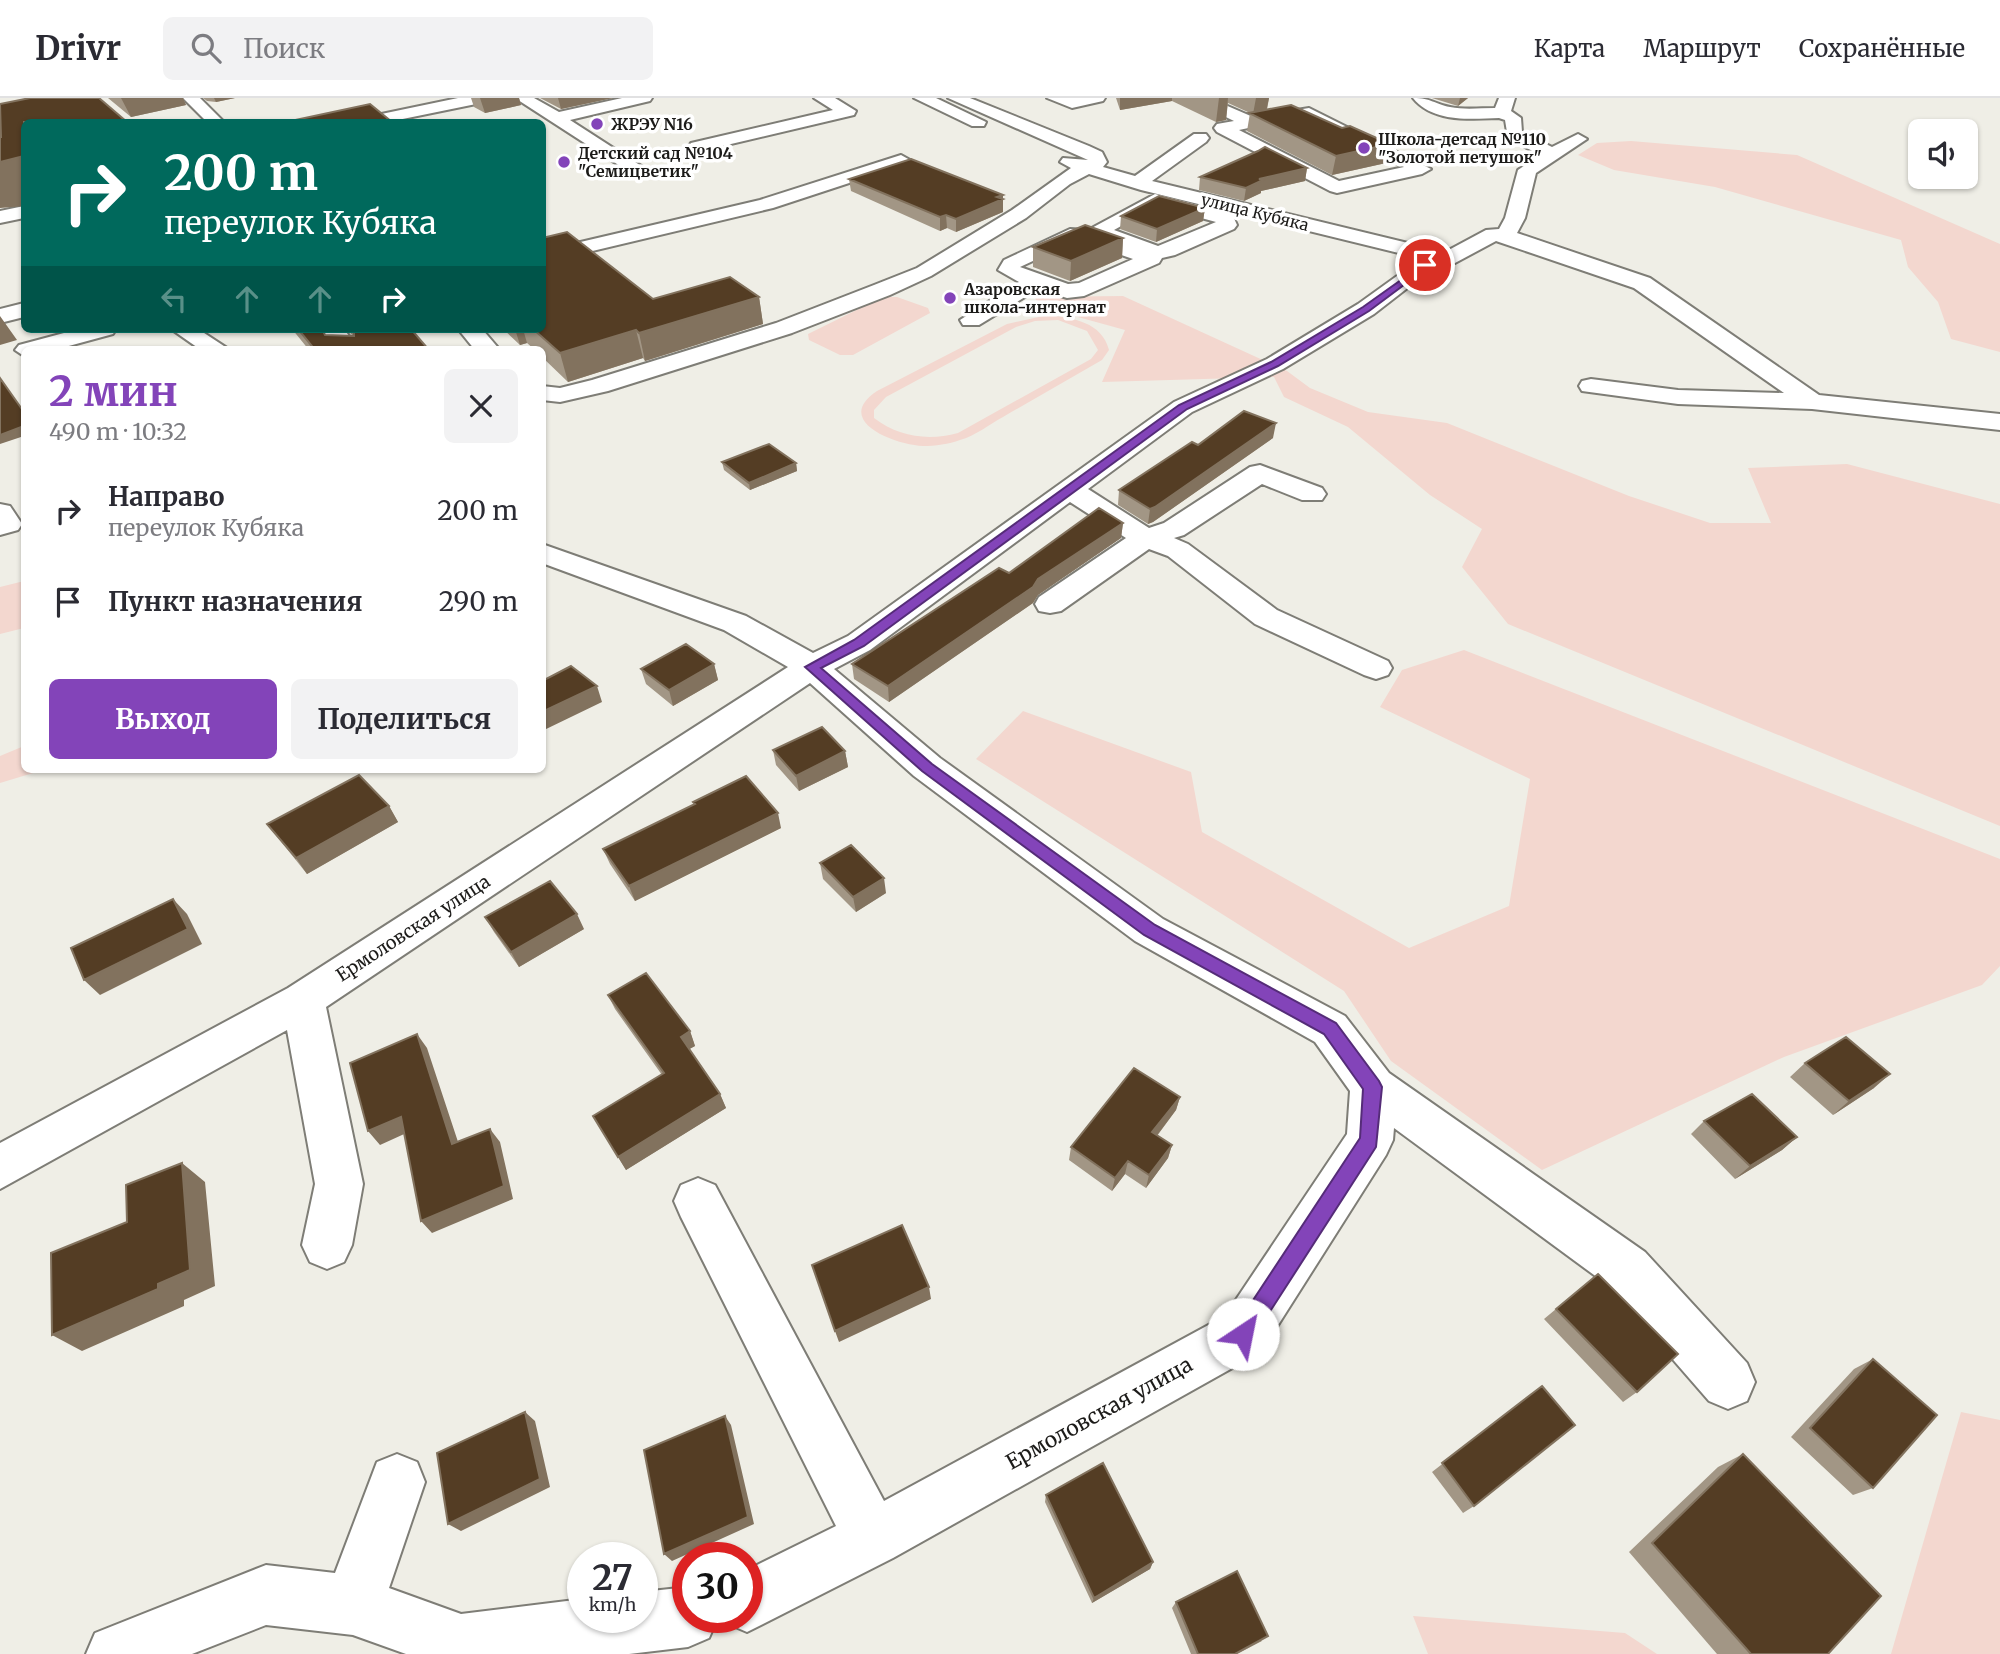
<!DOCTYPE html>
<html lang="ru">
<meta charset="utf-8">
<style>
body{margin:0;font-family:Merriweather,serif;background:#f2f2f3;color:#2b2b33;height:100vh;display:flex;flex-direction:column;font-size:26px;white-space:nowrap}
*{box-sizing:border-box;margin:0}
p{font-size:23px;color:#7c7c81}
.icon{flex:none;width:38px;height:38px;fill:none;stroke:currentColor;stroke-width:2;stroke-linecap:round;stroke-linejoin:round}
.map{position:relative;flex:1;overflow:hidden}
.sheet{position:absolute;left:21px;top:248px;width:525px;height:427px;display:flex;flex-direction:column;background:#fff;border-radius:10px;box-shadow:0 2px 5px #0004}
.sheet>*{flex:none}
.banner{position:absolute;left:21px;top:21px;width:525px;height:214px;border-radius:10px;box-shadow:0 2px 5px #0004;background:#00695c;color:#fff;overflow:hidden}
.fabs{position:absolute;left:1908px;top:21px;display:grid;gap:14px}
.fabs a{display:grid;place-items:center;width:70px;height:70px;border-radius:10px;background:#fff;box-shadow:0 2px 5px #0004;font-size:35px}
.speed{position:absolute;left:567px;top:1444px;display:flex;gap:14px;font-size:35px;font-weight:700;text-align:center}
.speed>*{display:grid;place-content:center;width:91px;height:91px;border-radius:50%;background:#fff;box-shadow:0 2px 5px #0004;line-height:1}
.speed small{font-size:18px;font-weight:400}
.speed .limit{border:10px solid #d22;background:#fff;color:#111}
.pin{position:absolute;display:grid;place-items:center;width:60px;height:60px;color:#fff;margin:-30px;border:4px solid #fff;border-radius:50%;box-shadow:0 2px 7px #0007}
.me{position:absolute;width:77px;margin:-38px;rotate:34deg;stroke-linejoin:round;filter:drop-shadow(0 0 5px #0008)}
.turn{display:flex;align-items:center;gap:24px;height:147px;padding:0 28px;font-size:32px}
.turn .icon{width:91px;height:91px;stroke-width:2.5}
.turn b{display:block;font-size:49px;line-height:60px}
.lanes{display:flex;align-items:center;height:66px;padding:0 28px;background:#0003;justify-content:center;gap:35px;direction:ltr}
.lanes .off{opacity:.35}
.round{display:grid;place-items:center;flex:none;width:74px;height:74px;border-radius:10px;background:#f2f2f3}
.overview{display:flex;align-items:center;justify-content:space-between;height:119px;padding:0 28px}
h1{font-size:42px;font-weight:700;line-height:52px;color:#8344b9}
.primary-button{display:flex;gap:14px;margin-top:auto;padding:14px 28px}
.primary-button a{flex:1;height:80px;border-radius:10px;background:#8344b9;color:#fff;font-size:28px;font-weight:700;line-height:80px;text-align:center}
.primary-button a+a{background:#f2f2f3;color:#2b2b33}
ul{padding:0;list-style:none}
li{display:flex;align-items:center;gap:21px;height:91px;padding:0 28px}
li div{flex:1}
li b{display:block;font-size:26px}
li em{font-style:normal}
header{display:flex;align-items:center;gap:42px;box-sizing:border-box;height:98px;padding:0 35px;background:#fff;border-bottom:2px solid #e1e1e2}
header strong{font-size:33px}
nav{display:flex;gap:38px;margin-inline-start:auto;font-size:24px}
.search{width:490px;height:63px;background:#f2f2f3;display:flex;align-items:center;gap:18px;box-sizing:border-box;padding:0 24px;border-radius:10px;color:#7c7c81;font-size:26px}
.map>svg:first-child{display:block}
.green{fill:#f3d7cf;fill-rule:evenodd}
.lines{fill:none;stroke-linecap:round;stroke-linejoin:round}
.minor-casing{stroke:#7e7d76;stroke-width:4}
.minor{fill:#fff;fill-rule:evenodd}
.wall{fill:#a29685}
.shaded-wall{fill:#82725e}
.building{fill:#543d24;stroke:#82725e;stroke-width:2}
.route{fill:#8344b9;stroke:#552c78;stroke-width:2}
.poi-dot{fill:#8344b9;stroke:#fff;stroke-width:2.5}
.labels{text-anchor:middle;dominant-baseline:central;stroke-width:7;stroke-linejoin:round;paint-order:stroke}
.far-poi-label{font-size:16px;font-weight:bold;fill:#1c1b19;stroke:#fff;text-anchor:start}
.far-street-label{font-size:16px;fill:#1c1b19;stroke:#fff}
.street-label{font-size:18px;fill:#1c1b19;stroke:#fff}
.near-street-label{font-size:21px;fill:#1c1b19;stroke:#fff}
</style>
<header>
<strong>Drivr</strong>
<div class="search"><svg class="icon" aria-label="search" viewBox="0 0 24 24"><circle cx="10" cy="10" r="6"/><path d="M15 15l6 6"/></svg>Поиск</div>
<nav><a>Карта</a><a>Маршрут</a><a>Сохранённые</a></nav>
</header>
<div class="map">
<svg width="2000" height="1556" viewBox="0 0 2000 1556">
<rect width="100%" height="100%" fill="#efeee6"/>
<!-- green -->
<path class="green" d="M1631,43l166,14 203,89v108l-49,-13 -13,-37 -30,-35 -7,-27 -186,-53 -101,-17 -36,-15 19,-12z
M1123,198l164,75 23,17 58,24 79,11 182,73 81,27h61l-23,-55 99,-4 153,40v322l-492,-202 -46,-57 20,-38 -52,-34 -82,-68 -64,-30 -10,-20 -172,5 23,-52 -87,-24 -3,-9z
M883,199h14l31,11 2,5 -77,42h-13l-31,-15 -1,-6z
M1048,217c25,3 54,7 61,35l-7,10c-33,19 -66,38 -99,57 -13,7 -28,19 -43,23 -11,4 -25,6 -37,6 -28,-1 -91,-25 -46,-55l130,-67zM1058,222l29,11 11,19 -7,9 -133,74c-30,8 -59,4 -84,-15v-8l12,-13 130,-70 19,-6z
M24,483v47l-24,6v-47z
M1464,552l536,209v107l-18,19 -198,72 -242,113 -151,-109 -47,-70 -368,-232 47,-48 168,61 11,60 207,116 100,-42 21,-127 -150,-72 22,-37z
M24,648v24h19l-43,13v-27z
M1961,1314l39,8v234h-109z
M1413,1518l212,17 32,21h-229z"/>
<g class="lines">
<defs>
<path id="minor" d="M183,0h17l24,24h-17z
M458,0h31l-8,5 -93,19h-29l8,-5z
M515,0h19l25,14 63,-14h30l-2,3 -80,19 79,51 -3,4h-12z
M814,0h21l21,13 -2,4 -157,37 -9,-5 3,-4 142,-33z
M914,0h22l50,24 -2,4h-12z
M948,0h22l119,48 13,6 5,10 -4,5 32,9 59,-42h12l3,4 -3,4 -54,39 293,71 41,-22 13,-1 6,-11 13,-48 22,-15 -32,-17 -3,-18 -6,-2c-28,1 -66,5 -86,-20 19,0 21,6 37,9 15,3 30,1 45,1l4,-10h16l-4,13 10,7 1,14 30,15 26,-13 9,5 -51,34 -11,45 -8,15 133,45 169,117 181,19v16l-188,-21 -134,-5 -96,-13 -3,-5 3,-5 9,-2 87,11 106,3 -150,-105 -138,-47 -41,22 -20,-1 -3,7 -58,45 -91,55 -91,43 -104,77 61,39 15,-5 86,-56 10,-2 62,23 4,6 -4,6h-20l-40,-16 -78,51 -10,3 14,6 89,66 111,51 4,7 -4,7 -12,4 -12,-4 -109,-51 -87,-68 -19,-7 -88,62 -11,2 -11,-2 -4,-7 4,-7 87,-59 -56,-36 -200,148 -36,19 106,89 223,161 182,97 44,57 256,179 102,111 8,19 -8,19 -19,8 -19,-8 -100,-115 -215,-158 -1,12 -7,15 -125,197 -368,206 -146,74 -21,-9 -2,-6h23v-47l89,-44 -155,-309 -7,-16 7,-16 17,-7 17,7 169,316 341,-185 122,-182 3,-43 -35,-49 -180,-101 -221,-165 -104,-93 -484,324 37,177 -11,61 -8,17 -17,7 -17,-7 -8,-17 13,-61 -28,-154 -287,159v-46l288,-155 500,-321 -64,-37 -182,-67v-19l204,72 67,37 35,-17 326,-234 93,-43 91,-55 57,-41v-6l-274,-67 -52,-16 -19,10 -44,34 -95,58 -41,19 -98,38 -184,58 -48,11 -18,-2v-14l18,2 32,-8 184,-57 98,-38 43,-17 95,-58 59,-42 -11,-6 3,-4 25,2z
M1047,0h58l-2,3 -31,7z
M1187,0h22l44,19 56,-9 122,61 -9,5 -85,19 -7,-2 -113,-59 -3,-4 3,-4 17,-3zM1301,19l103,50 -65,14 -100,-51z
M901,57l9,5 -3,4 -134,44 -231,55v-12l218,-51z
M1155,96l77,20 5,11 -3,4 -59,26 -13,3 -3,5 -75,33 -17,2 -29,-9 -59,36h-16l-3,-5 59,-38 -21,-12 6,-10 66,-31 18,1zM1157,108l59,16 -58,24 -44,-16zM1078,142l55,19 -54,24 -11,1 -48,-17z
M24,108v12l-24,5v-12z
M24,205v14l-24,6v-14z
M79,231h37l-3,5 -59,16h-30v6l-9,-6 4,-5z
M171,231h27l32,21h-29z
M321,231h23l15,21h-24z
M458,231h24l18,21h-25z
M0,406l10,2 12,18 -4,6 -18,5z
M397,1356l20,8 8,20 -36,106 72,26 122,-15v18h59v-25l46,-5v30h30l-9,21 -21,9 -59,7h-223l-53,-19 -87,-10 -74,29h-106l9,-21 171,-68 69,8 42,-111z"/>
</defs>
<!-- minor casing -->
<use href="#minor" class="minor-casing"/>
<!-- minor -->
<use href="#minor" class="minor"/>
</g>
<!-- wall -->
<path class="wall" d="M108,0h75l3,7 -55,12z
M203,0h32l-19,4 -9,-1z
M471,0h48l2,7 -36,8 -11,-6z
M540,0h73l-52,11z
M1116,0h153l-2,12 119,53 -54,12 -85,-44 3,-18 -22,-10 -2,17 -10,2 -44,-21 -52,9z
M1432,0h36l-10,8z
M1307,70l-2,13 -44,10v2l-17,8 -45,-11 1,-13z
M849,81l154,20v13l-47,20 -9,-4 -7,3 -89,-40z
M1205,110l-2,13 -47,21 -36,-13 1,-13z
M1123,140l-1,20 -52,23 -37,-14v-20z
M759,199l4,27 -118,37 -2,-3 -75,24 -26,-25v-7h-7l-8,-7 -7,2 -17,-16h39l111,-30z
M292,231h30l3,6h27l-5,-6h64l18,21h-120z
M1273,340l-120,84 -5,2 -30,-19 1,-15 79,-45z
M722,364l74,1 1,8 -47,19 -26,-20z
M1123,425l-2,15 -83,57 -5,8 -144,99 -35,-23 -2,-15 157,-91z
M714,566l4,16 -45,26 -27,-22 -5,-15z
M773,652l72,1 3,16 -49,24 -23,-26z
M693,704l88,26 -146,73 -25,-37 -7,-15 91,-44z
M389,708l9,16 -91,52 -40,-50z
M820,765l66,30 -30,19 -33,-33z
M485,819l99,12 -65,38 -25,-35z
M608,897l82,36 5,15 -6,3 31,45 6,14 -100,62 -33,-54 69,-41 -47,-66z
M1805,965l69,25 -41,27 -43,-38z
M1180,999l-4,13 -19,26 15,9 -4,13 -22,30 -21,-14 -13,17 -43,-31 2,-13z
M1704,1023l93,16 -15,13 -47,29 -44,-45z
M1556,1211l81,83 -14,10 -79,-83z
M1873,1261v129l-20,7 -62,-58 63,-68z
M1542,1288l-68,120 -11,7 -31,-41z
M1743,1356l85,200h-111l-88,-102 89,-85z
M1046,1397l107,67 -3,7 -58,34 -47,-101z
M1176,1504l86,39 -25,13h-46l-19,-46z"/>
<!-- shaded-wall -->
<path class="shaded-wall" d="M121,0h62l3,7 -55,12z
M214,0h21l-19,4z
M480,0h39l2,7 -36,8z
M558,0h55l-52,11z
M1120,0h52v3l-52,9z
M1219,0h9l-2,22 -10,2z
M1256,0h13l-3,14 -13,2z
M1460,0h8l-10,8z
M0,27l24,31v50l-24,2z
M1390,46l-4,19 -54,12 4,-19z
M1307,70l-2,13 -44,10v2l-17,8 2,-13 13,-9z
M1003,97v17l-47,20v-13z
M1205,110l-2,13 -47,21 1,-13z
M946,117l1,13 -7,3v-14z
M1123,140l-1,20 -52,23 1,-20z
M759,199l4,27 -118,37 -6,-28z
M0,218l17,24 -17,5z
M515,231h8l4,14 -7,2z
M636,232l7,28 -75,24 -8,-29z
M1276,325l-3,15 -120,84 -5,2 2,-15z
M24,328v10l-24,8v-9z
M796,365l1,8 -47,19 -1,-7z
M1123,425l-2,15 -83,57 -5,8 -144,99 -1,-16 150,-107z
M714,566l4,16 -45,26 -4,-16z
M597,588l5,16 -60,29v-19z
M845,653l3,16 -49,24 -3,-15z
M389,708l9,16 -91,52 -11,-16z
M778,715l3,15 -146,73 -6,-15z
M884,780l2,15 -30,19 -3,-15z
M173,801l14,15 15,30 -102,51 -16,-15z
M577,816l7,15 -65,38 -8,-15z
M690,933l5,15 -9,5 -5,-14z
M417,936l10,14 36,109 -11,-13z
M1890,976l-16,14 -41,27 16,-14z
M720,996l6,14 -100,62 -8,-13z
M1180,999l-4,13 -27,36 3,-14z
M401,1019l12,13 -33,15 -12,-14z
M490,1031l10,13 13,57 -81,34 -11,-12z
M1797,1039l-15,13 -47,29 15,-13z
M1172,1047l-4,13 -22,30 3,-13z
M1128,1063l-3,13 -13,17 3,-13z
M182,1065l23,19 10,104 -31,14v6l-102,45 -30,-16 106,-51z
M929,1189l2,12 -92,43 -4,-11z
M525,1314l10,9 15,66 -89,44 -13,-7z
M725,1318l6,9 23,99 -82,37 -8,-7z
M1153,1464l-3,7 -58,34 2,-5z"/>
<!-- building -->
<path class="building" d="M30,0h69l28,24h-103v34l-24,6v-25h1l-1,-33z
M370,6l22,18h-106z
M1291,7l51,23 8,-2 40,18 -54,12 -87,-43z
M1265,49l42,21 -48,11 4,1 -17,8 -46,-11 58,-26z
M911,61l92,36 -6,2 6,2 -47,20 -10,-4 -6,2 -91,-38z
M1159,98l46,12 -48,21 -36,-13z
M1085,127l38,13 -52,23 -38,-14z
M567,134l86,67 77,-22 29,20 -120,36 -3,-3 -76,23 -27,-24h9v-91z
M298,231h24l3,6 29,1v-4l-2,-3h59l18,21h-114z
M0,280l24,34v14l-24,9z
M1244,313l32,12 -121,84 -5,2 -31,-19 73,-48 6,3z
M769,346l27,19 -47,20 -27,-21z
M1099,410l24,15 -85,56 -5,8 -145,99 -36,-22 147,-96 10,5z
M686,546l28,20 -45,26 -28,-21z
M571,568l26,20 -55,26v-31z
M822,629l23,24 -49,25 -23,-26z
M359,677l30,31 -93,52 -29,-34z
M746,678l32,37 -149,73 -26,-37 92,-45 -2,-2z
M851,747l33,33 -31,19 -33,-34z
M550,783l27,33 -66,38 -26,-35z
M173,801l15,30 -104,51 -13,-32z
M646,875l44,58 -9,6 39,57 -102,63 -25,-41 71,-43 -56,-78z
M417,936l35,110 38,-15 14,57 -83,35 -20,-104 -33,14 -18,-68z
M1846,939l44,37 -41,27 -44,-38z
M1134,970l46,29 -28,35 20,13 -23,30 -21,-14 -13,17 -44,-31z
M1752,996l45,43 -47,29 -46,-45z
M182,1065l8,107 -32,14v5l-106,46 -1,-82 76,-31 -1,-37z
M902,1127l27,62 -94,44 -23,-66z
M1598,1176l80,80 -41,38 -81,-83z
M1873,1261l64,56 -64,73 -63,-60z
M1542,1288l33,39 -101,81 -32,-43z
M525,1314l15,67 -92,45 -11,-71z
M725,1318l23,101 -84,37 -20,-104z
M1743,1356l138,142 -53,58h-77l-99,-111z
M1103,1365l50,99 -59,36 -48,-103z
M1237,1473l31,65 -33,18h-37l-22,-52z"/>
<!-- route -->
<path class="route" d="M1425,165l3,4 -59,44 -91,55 -91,43 -323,237 -43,22 111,96 223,161 181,98 43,58 3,6 -6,60 -125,194 -8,3 -7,-3 -3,-7 3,-8 124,-188 3,-49 -39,-55 -180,-99 -222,-164 -117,-104 49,-27 325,-235 92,-43 92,-55z"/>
<!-- markers -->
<g class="poi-dot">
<circle cx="597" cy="26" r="7"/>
<circle cx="1364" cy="50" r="7"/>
<circle cx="564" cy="64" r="7"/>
<circle cx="950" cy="200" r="7"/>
</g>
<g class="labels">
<!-- far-poi labels -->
<g class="far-poi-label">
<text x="611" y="26">ЖРЭУ N16</text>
<text x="1378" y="41">Школа-детсад №110<tspan x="1378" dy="18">"Золотой петушок"</tspan></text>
<text x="578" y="55">Детский сад №104<tspan x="578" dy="18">"Семицветик"</tspan></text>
<text x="964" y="191">Азаровская<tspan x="964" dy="18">школа-интернат</tspan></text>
</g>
<!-- far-street labels -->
<g class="far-street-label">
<text transform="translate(1255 114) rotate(14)">улица Кубяка</text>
</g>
<!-- street labels -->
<g class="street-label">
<text transform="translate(413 830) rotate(-33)">Ермоловская улица</text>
</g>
<!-- near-street labels -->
<g class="near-street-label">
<text transform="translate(1099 1315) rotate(-29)">Ермоловская улица</text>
</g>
</g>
</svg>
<div class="fabs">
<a><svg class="icon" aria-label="sound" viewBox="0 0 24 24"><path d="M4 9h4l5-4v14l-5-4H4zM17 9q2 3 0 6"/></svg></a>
</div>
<div class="speed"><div>27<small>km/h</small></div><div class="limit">30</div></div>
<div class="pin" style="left:1425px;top:167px;background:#d93025"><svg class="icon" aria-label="arrive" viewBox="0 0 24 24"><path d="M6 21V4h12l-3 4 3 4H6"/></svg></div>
<svg class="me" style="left:1243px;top:1236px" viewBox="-20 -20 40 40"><circle r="19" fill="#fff"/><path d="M0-13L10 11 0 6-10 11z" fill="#8344b9"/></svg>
<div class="banner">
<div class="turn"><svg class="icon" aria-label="right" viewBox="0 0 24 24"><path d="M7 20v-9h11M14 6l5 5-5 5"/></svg><div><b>200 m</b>переулок Кубяка</div></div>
<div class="lanes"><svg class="icon off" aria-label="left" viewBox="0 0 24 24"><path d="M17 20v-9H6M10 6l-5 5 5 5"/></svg><svg class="icon off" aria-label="ahead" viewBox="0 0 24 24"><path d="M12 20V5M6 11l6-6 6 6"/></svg><svg class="icon off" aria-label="ahead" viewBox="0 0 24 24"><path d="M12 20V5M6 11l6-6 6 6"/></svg><svg class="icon" aria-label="right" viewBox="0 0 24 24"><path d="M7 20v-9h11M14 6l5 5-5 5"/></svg></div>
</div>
<section class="sheet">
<div class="overview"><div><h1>2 мин</h1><p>490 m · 10:32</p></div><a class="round"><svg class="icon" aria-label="close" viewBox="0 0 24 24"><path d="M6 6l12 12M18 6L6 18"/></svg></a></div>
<ul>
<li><svg class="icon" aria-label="right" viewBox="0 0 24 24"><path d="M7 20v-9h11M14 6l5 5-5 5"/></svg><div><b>Направо</b><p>переулок Кубяка</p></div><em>200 m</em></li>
<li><svg class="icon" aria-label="arrive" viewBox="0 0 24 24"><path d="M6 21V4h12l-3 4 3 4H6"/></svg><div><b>Пункт назначения</b></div><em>290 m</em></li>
</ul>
<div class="primary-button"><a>Выход</a><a>Поделиться</a></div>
</section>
</div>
